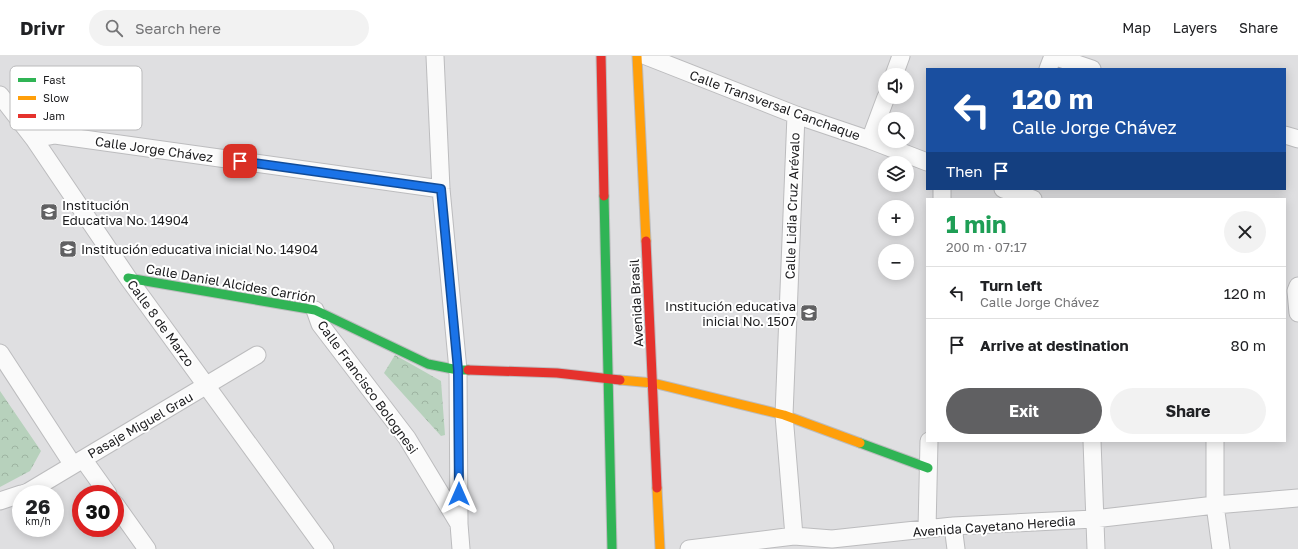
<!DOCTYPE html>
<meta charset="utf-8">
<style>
body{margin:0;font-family:"Golos Text",sans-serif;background:#f2f2f2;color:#202124;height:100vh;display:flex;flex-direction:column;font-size:15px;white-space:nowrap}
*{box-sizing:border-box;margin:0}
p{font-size:13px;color:#757577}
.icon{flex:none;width:22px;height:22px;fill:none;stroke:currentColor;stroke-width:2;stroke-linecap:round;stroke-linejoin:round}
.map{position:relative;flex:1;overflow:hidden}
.panel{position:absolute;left:926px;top:142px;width:360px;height:244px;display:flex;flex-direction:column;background:#fff;border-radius:0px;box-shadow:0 2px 10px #0003}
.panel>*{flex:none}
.banner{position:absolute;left:926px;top:12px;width:360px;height:122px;border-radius:0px;box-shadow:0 2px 10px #0003;background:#1a4fa0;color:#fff;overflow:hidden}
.controls{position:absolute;left:878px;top:12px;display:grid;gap:8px}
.controls a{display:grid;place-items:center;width:36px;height:36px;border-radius:50%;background:#fff;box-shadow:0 2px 10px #0003;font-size:20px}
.speed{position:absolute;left:12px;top:429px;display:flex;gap:8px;font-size:20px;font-weight:700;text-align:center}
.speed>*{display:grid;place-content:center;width:52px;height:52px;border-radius:50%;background:#fff;box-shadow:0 2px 10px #0003;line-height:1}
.speed small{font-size:10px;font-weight:400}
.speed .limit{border:6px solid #d22;background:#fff;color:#111}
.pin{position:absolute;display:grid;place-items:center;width:34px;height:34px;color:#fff;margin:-17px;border-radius:8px;box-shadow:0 2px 6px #0006}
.me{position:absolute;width:44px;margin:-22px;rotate:0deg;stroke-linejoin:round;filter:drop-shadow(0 0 3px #0008)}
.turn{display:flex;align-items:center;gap:14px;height:84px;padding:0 20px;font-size:18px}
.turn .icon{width:52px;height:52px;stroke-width:2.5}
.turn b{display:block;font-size:28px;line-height:34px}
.then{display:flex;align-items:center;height:38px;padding:0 20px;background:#0003;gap:8px;font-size:15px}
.round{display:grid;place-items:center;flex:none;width:42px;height:42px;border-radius:21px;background:#f2f2f2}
.head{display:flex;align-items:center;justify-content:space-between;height:68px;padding:0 20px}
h1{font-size:24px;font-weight:700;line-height:30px;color:#1e9e55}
.cta{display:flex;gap:8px;margin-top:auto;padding:8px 20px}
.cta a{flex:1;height:46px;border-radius:24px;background:#606062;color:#fff;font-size:16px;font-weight:700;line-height:46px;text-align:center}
.cta a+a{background:#f2f2f2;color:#202124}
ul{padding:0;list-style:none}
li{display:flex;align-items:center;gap:12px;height:52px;padding:0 20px;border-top:1px solid #e0e0e0}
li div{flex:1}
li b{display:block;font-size:15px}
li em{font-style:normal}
header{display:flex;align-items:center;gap:24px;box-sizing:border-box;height:56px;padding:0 20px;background:#fff;border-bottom:1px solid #e0e0e0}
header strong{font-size:19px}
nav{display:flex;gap:22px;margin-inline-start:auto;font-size:14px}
.search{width:280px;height:36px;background:#f2f2f2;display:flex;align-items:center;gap:10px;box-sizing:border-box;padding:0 14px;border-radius:22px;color:#757577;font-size:15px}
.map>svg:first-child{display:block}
.park{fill:url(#park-crowns)}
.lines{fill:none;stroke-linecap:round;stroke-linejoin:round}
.street-casing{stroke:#bcbcbe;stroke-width:19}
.fast-casing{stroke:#bcbcbe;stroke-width:11}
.slow-casing{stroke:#bcbcbe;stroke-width:11}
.jam-casing{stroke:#bcbcbe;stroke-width:11}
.street{stroke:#fafafa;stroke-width:17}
.fast{stroke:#30b455;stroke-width:9}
.slow{stroke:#ff9f0a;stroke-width:9}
.jam{stroke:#e5322d;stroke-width:9}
.route-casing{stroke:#114b97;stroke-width:10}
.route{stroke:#1a73e8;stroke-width:7}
.labels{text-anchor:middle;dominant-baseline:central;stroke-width:4;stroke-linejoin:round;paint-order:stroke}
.street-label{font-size:13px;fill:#1c1c1e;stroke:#fff}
.poi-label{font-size:13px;fill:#1c1c1e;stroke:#fff;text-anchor:start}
.key{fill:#fff;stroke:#bbbbbc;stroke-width:1}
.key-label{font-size:11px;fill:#1c1c1e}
</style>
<header>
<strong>Drivr</strong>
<div class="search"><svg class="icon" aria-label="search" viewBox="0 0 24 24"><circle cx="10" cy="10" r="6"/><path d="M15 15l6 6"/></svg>Search here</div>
<nav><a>Map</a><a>Layers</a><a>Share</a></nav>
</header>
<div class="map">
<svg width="1298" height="493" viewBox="0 0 1298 493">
<defs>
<pattern id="park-crowns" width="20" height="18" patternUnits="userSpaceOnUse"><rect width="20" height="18" fill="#b7d1bc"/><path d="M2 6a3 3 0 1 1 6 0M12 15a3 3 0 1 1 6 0" fill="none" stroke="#9db3a1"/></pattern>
</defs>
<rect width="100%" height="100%" fill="#dfdfe1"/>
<!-- park -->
<path class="park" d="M395,299l46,26 4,54 -4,1 -57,-63z
M0,335l41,60 -11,20 -30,16z"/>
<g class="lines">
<defs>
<path id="street" d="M435,0l6,133 17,181 1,154 2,25
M646,0l150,59 74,25 57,22
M1048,13l5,-13 39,13
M894,19l7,-19
M0,39l34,44 94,139 197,271
M1285,79l13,4
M34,83l21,-4 386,54
M870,84l16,-43
M1003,133l30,10
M942,143v-10
M1298,230l-2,5 2,22
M315,254l5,14 87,114 52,86
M0,297l73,112
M1092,385l4,108
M1215,385v64l6,44
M83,403l25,35
M23,438l5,-2 229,-137
M0,445l21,-7
M115,448l32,45
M953,470l3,23
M927,473l2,-88
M794,480l-10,-121 12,-300
M689,493l105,-13 38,3 121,-13 141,-7 121,-14 83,-7"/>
<path id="fast" d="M604,140l8,353
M128,222l187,32 113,54 30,6h10
M860,387l68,25"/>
<path id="slow" d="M637,0l9,185
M620,324l33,3 131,32 76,28
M657,432l3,61"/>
<path id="jam" d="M601,0l3,140
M646,185l11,247
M468,314l89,3 63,7"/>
</defs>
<!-- street casing -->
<use href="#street" class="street-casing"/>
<!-- fast casing -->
<use href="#fast" class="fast-casing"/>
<!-- slow casing -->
<use href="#slow" class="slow-casing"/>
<!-- jam casing -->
<use href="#jam" class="jam-casing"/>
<!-- street -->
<use href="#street" class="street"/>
<!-- fast -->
<use href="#fast" class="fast"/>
<!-- slow -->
<use href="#slow" class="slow"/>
<!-- jam -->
<use href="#jam" class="jam"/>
</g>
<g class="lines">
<defs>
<path id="route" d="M240,105l201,28 17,181 1,124"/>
</defs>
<!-- route casing -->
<use href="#route" class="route-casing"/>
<!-- route -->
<use href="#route" class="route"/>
</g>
<!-- icons -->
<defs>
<symbol id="school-square" viewBox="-11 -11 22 22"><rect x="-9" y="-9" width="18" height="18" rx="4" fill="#606062" stroke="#fff"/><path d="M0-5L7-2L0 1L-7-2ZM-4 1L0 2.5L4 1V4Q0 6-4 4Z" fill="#fff"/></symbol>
</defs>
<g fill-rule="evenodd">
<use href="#school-square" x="39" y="146" width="20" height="20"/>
<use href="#school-square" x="58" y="183" width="20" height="20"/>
<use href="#school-square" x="799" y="247" width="20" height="20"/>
</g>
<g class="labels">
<!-- street labels -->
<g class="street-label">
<text transform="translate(775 49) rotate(20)">Calle Transversal Canchaque</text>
<text transform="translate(154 93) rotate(8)">Calle Jorge Chávez</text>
<text transform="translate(792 150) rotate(-88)">Calle Lidia Cruz Arévalo</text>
<text transform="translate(231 227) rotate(10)">Calle Daniel Alcides Carrión</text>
<text transform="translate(636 247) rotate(-93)">Avenida Brasil</text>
<text transform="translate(161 267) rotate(54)">Calle 8 de Marzo</text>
<text transform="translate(368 331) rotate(54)">Calle Francisco Bolognesi</text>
<text transform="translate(140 369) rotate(-30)">Pasaje Miguel Grau</text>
<text transform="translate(994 470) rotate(-4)">Avenida Cayetano Heredia</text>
</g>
<!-- poi labels -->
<g class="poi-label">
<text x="62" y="149">Institución<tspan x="62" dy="15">Educativa No. 14904</tspan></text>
<text x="81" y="193">Institución educativa inicial No. 14904</text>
<text x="796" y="250" text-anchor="end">Institución educativa<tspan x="796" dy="15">inicial No. 1507</tspan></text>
</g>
</g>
<!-- legend -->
<rect x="10" y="10" width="132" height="64" rx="6" class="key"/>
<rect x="18" y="22" width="18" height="4" fill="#30b455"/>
<rect x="18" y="40" width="18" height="4" fill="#ff9f0a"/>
<rect x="18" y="58" width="18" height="4" fill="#e5322d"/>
<g class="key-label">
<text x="43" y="28">Fast</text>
<text x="43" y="46">Slow</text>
<text x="43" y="64">Jam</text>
</g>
</svg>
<div class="controls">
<a><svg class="icon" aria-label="sound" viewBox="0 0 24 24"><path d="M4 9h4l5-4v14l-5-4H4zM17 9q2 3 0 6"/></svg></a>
<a><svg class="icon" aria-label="search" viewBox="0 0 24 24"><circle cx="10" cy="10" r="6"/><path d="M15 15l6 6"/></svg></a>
<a><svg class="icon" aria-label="layers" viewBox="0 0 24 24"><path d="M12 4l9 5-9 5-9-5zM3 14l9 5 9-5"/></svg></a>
<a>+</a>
<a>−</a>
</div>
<div class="speed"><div>26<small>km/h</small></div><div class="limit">30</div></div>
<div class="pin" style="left:240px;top:105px;background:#d93025"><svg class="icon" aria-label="arrive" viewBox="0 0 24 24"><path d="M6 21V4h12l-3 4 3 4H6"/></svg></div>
<svg class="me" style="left:459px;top:438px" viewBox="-20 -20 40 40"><path d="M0-17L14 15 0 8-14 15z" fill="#1a73e8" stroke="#fff" stroke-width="4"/></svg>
<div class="banner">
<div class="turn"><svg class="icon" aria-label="left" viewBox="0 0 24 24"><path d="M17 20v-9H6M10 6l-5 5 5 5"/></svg><div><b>120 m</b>Calle Jorge Chávez</div></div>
<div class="then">Then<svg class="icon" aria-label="arrive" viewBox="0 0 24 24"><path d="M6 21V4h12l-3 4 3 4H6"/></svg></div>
</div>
<section class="panel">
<div class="head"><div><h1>1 min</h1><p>200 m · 07:17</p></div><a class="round"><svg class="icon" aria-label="close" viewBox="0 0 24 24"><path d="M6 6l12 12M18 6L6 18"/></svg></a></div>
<ul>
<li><svg class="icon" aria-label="left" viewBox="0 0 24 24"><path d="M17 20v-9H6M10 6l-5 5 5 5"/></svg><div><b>Turn left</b><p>Calle Jorge Chávez</p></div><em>120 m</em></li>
<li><svg class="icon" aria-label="arrive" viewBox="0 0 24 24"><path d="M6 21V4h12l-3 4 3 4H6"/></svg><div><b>Arrive at destination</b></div><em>80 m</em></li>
</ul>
<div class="cta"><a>Exit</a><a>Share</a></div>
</section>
</div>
